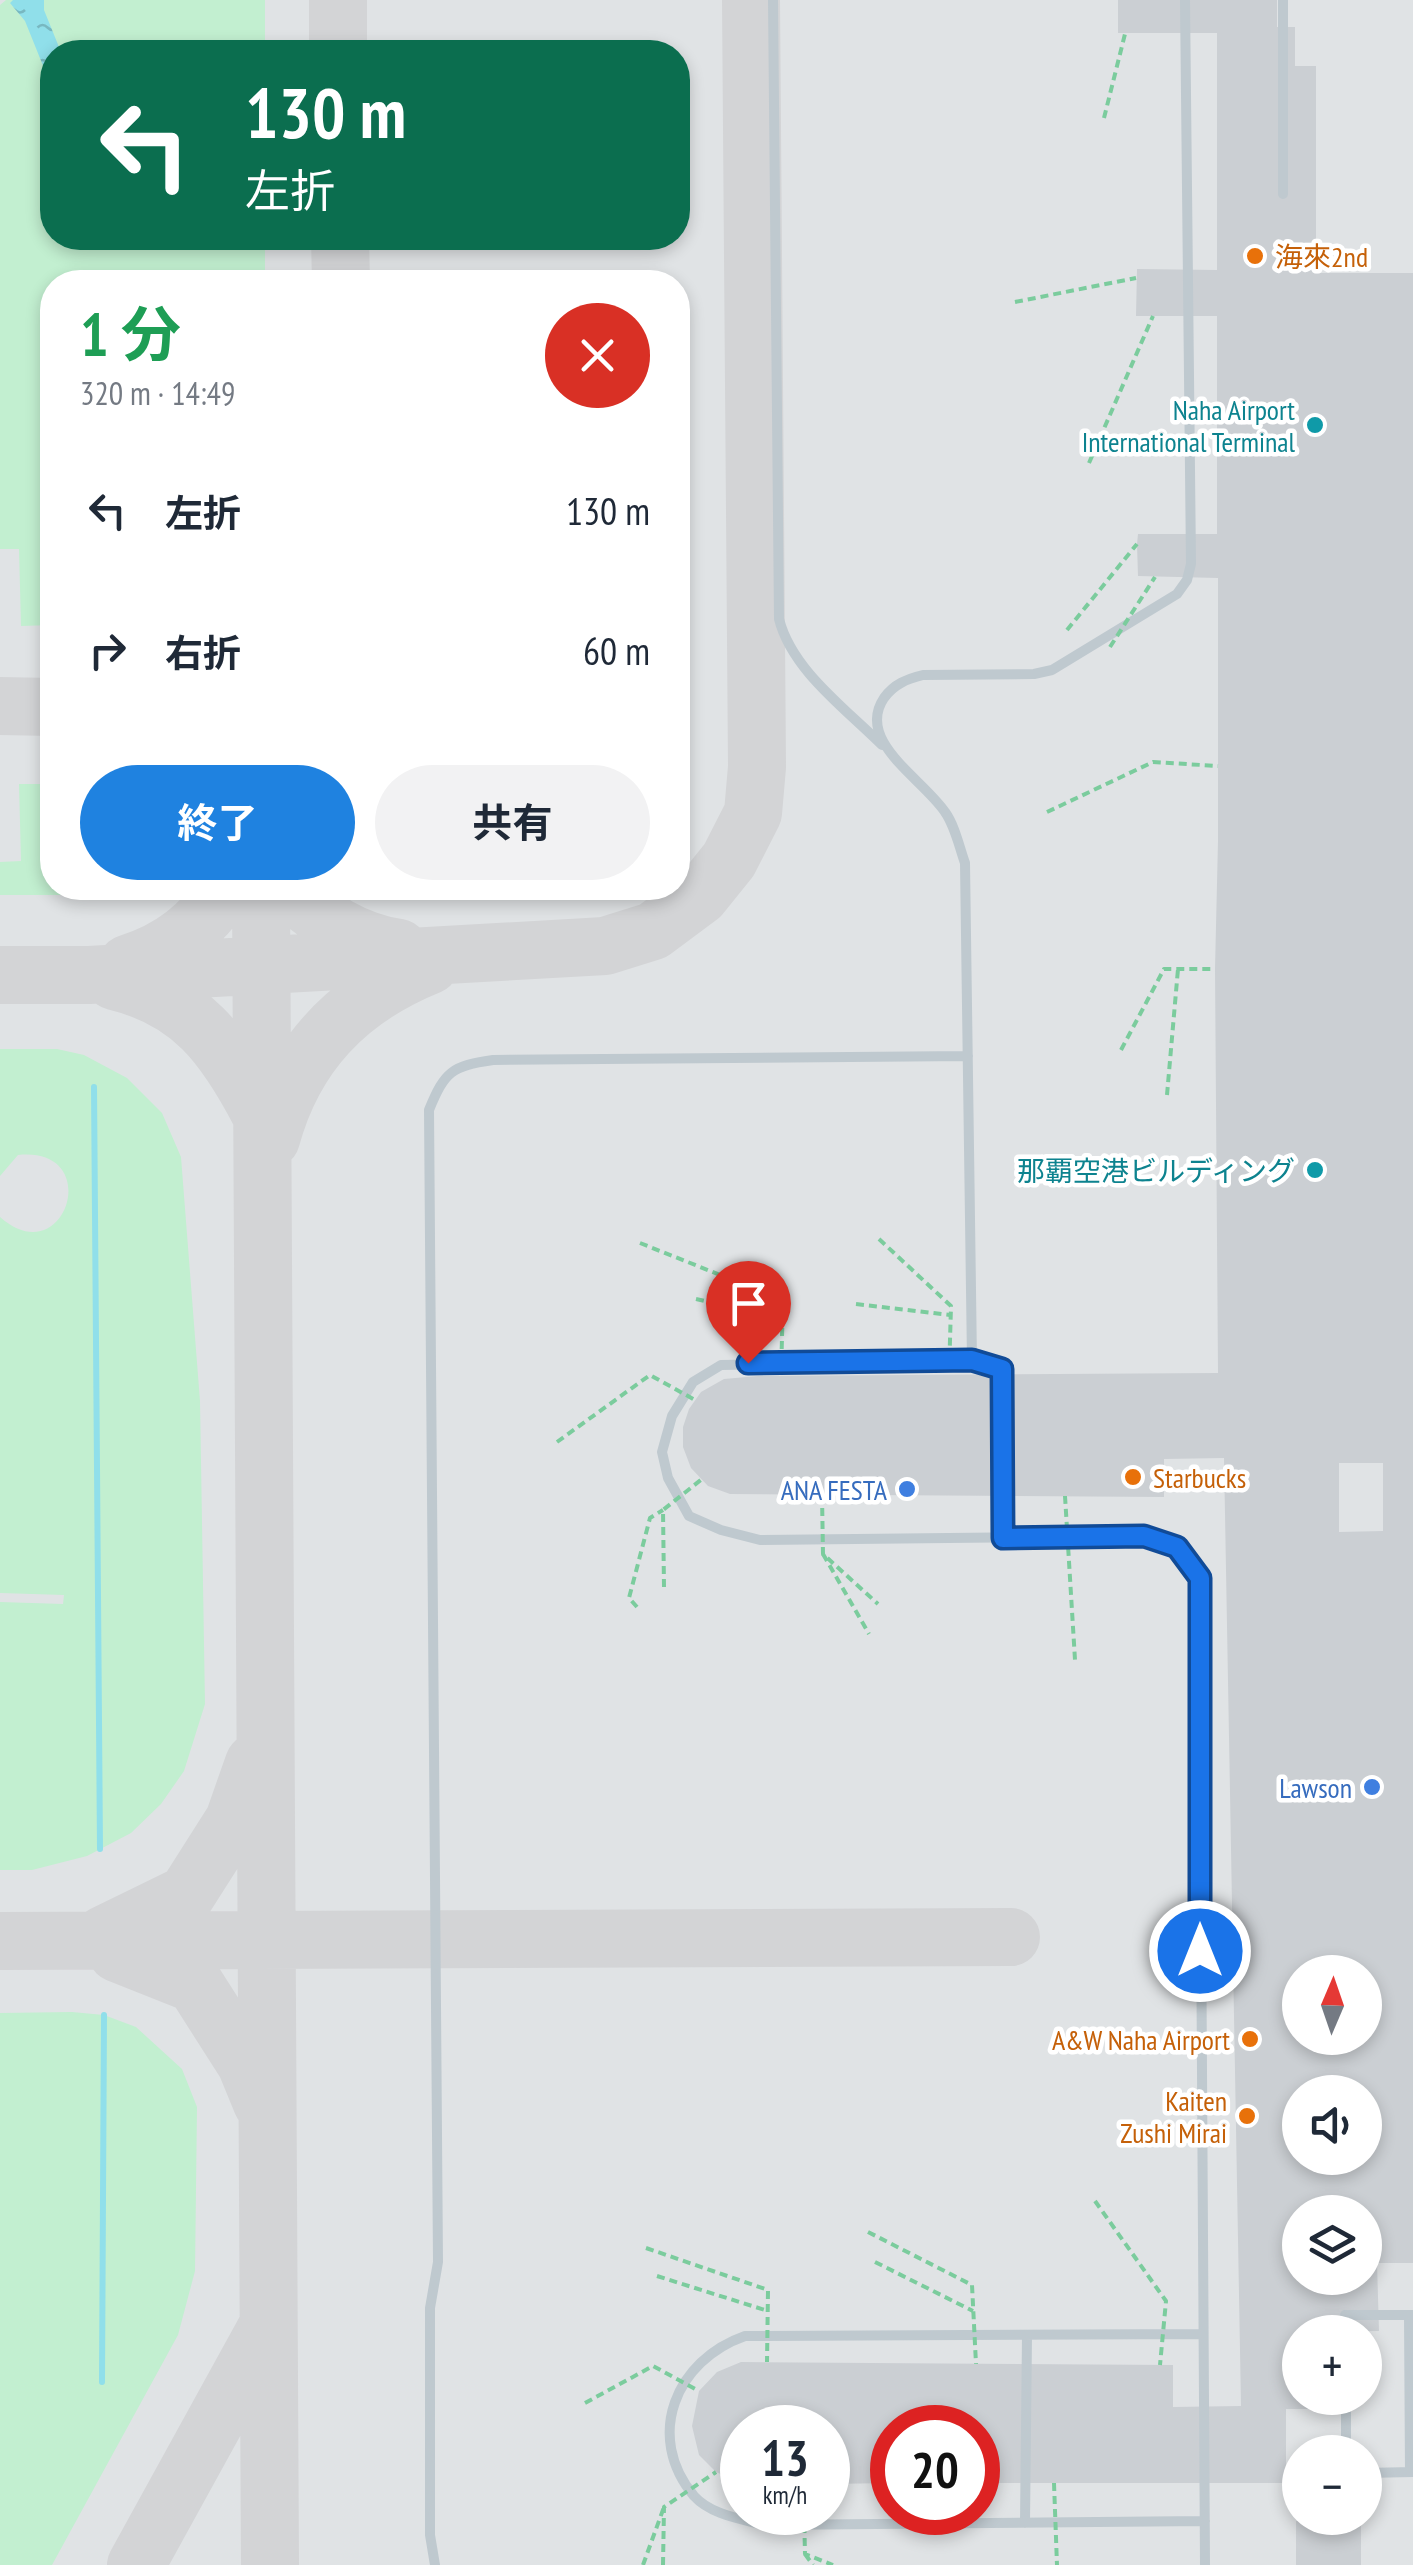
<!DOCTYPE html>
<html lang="ja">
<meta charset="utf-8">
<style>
body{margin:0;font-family:"PT Sans Narrow","Noto Sans JP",sans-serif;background:#f2f2f3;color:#1f2937;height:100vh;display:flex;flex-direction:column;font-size:38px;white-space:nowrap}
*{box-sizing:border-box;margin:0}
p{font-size:32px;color:#747a83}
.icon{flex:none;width:55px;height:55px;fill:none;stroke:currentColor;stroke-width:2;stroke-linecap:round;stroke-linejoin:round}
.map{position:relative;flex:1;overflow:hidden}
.side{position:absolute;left:40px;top:270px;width:650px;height:630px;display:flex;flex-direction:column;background:#fff;border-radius:40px;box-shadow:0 5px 15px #0003}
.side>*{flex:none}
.hud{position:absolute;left:40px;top:40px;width:650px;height:210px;border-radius:40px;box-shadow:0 5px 15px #0003;background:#0b6e4f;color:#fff;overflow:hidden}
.needle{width:65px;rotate:2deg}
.controls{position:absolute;left:1282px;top:1955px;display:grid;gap:20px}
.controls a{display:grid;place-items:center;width:100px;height:100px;border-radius:50%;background:#fff;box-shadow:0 5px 15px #0003;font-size:50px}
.speed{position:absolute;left:720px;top:2405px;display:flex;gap:20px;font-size:50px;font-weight:700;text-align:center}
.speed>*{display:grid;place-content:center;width:130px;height:130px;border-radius:50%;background:#fff;box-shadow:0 5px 15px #0003;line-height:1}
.speed small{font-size:25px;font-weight:400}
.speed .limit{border:15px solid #d22;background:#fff;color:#111}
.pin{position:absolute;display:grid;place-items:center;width:85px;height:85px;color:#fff;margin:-102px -42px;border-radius:50% 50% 50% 0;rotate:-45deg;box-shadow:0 0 10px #0007}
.pin .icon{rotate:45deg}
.me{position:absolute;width:110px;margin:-55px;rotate:0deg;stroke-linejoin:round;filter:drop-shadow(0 0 8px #0008)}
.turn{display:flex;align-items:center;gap:35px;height:210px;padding:0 40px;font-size:45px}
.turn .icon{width:130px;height:130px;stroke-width:2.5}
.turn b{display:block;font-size:70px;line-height:85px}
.round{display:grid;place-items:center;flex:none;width:105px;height:105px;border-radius:52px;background:#f2f2f3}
.summary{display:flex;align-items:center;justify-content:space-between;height:170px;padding:0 40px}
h1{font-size:60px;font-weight:700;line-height:75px;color:#1e9e55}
.button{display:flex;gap:20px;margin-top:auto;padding:20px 40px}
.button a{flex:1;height:115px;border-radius:60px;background:#1f82e0;color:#fff;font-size:40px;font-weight:700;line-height:115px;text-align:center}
.button a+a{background:#f2f2f3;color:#1f2937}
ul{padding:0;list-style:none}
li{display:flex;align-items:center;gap:30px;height:140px;padding:0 40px}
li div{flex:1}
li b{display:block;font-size:38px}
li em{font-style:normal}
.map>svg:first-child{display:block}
.airport{fill:#e0e3e5;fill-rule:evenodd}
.green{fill:#c2efd0}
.water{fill:url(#water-ripples)}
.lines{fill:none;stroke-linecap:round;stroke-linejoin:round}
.stream{stroke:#90dfea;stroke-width:6}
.taxiway{stroke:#d3d4d6;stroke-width:58}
.building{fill:#cbcfd3;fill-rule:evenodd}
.path{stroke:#7bcc9d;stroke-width:4;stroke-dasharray:8 5;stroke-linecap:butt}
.service{stroke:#bfc9cf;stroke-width:10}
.path-bridge{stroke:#7bcc9d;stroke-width:4;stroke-dasharray:8 5;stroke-linecap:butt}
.route-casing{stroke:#114b97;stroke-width:25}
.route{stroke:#1a73e8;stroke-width:18}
.food-dot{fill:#e8710a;stroke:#fff;stroke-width:4}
.culture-dot{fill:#0f9aa8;stroke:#fff;stroke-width:4}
.shop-dot{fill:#3f7fe0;stroke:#fff;stroke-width:4}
.labels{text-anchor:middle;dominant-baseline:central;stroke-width:9;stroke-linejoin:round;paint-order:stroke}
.food-label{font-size:28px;fill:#c56008;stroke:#fff;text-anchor:start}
.culture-label{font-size:28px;fill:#0d838f;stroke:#fff;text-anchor:end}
.shop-label{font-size:28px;fill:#366cbe;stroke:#fff;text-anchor:end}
</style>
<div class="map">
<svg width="1413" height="2565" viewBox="0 0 1413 2565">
<defs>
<pattern id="water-ripples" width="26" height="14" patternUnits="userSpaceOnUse" patternTransform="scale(2.5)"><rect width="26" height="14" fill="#90dfea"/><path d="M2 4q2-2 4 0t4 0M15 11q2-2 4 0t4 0" fill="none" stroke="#78b8c1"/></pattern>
</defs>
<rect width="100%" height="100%" fill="#f3f1f1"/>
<!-- airport -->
<path class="airport" d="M0,0h1413v2565h-1413zM52,52h626v186h-626zM52,282h626v606h-626zM1300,1972h65v66h-65zM1300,2092h65v66h-65zM1300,2212h65v66h-65zM1300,2332h65v66h-65zM742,2428h86v84h-86zM892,2428h86v84h-86zM1300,2452h65v66h-65z"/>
<!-- green -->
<path class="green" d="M6,0h259v52h-213v186h213v44h-213v343l-31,1 -2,-77h-19v-544z
M19,784h33v104h37l-28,7h-61v-33l21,-1z
M0,1049h57l27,6 43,23 35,35 19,44 19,244 5,303 -21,67 -23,33 -30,29 -44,23 -55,14h-32v-268l63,2 1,-9 -64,-2v-376c65,58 106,-71 18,-62l-18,21z
M72,2012l32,3 32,12 46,42 15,38 -2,164 -17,64 -126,230h-52v-552z"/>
<!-- water -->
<path class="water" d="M13,0h31v10l17,42h-9v36l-27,-67 -15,-18z"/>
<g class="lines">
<!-- stream -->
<path class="stream" d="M94,1087l6,762
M102,2382l2,-367"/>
<!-- taxiway -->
<path class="taxiway" d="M338,0v52
M340,238l1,44
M0,706l52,1
M261,888l9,1677
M286,888c34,30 67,53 113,60
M127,964c45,-14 74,-38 100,-76
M0,975h89l516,-29 48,-15 47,-35 29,-36 24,-47 4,-46 -6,-767
M114,981c77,18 111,65 146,132
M271,1139c23,-85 77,-141 159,-174
M103,1935l84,-41 47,-74 20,-57
M0,1941l1011,-4
M117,1953l78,31 51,80 16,39
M136,2565l130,-236"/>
</g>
<!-- building -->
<path class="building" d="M1118,0h159v27h18v39h21v207h97v1990h-36l2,68 -79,1v66h32v11h-46v74h-308v-55h-86v55l-64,1v-56h-86v55l-26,-11 -17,-17 -7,-29 7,-35 18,-19 24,-10 432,3v42l68,-1 -17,-948 -60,1v38l-434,-3 -22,-8 -17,-18 -8,-21v-20l6,-18 12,-17 23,-13 34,-3 460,-3 -3,-404 3,-128v-263l-80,-2 -1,-32 1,-10h79v-218h-81l1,-47 80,1v-237h-99zM1339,1463h44v68l-44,1zM1300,1972h65v66h-65zM1300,2092h65v66h-65zM1300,2212h65v66h-65z
M1296,2521h65v44h-65z"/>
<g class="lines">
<!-- path -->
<path class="path" d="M1104,118l21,-84
M1015,302l121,-24
M1089,463l64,-147
M1067,630l70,-86
M1047,812l106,-50 65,4
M1121,1050l43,-81h51
M1167,1095l11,-126
M696,1299l86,20
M856,1304l94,11
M823,1554l46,80
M637,1607l-8,-9 21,-80 13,-8
M875,2262l98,49
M657,2276l111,35
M805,2554l8,11
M643,2565l21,-58"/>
<!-- service -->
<path class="service" d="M773,0l6,619c13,51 66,89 103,126
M1185,0l6,564 -4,16 -10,14 -125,76 -18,4 -111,1c-16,4 -29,9 -39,23 -29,43 39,81 61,114 10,14 14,34 20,51l7,498 -251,4 -28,17 -21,34 -10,36 6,26 21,38 32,14 39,10 384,-4 33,11 22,31 6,987
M1283,0v194
M972,1361l30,8 1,169
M1409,2315l1,157
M1345,2332v-17h67
M1203,2334l-458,2c-69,24 -101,100 -51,160 17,19 48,23 70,29l441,-4
M1346,2398v54
M1365,2473l48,-1
M1025,2523l2,-188
M435,2565l-5,-30v-227l8,-46 -9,-1152c16,-39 23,-44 64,-50l475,-4"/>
<!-- path-bridge -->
<path class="path-bridge" d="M1110,647l45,-70
M879,1239l72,67 -2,68
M640,1243l143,57 -2,75
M557,1442l93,-67 45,25
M822,1495l1,59 55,50
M1065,1496l10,164
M664,1587l-1,-77 39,-31
M1095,2201l71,100 -6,64
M868,2232l104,53 4,79
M646,2248l122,42 -1,72
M585,2403l68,-37 46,25
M1054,2483l3,82
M804,2512l1,42 28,11
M663,2565l1,-58 52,-35"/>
</g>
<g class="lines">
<defs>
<path id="route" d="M748,1363l224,-3 30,9 1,169 141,-2 33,11 23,31v373"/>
</defs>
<!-- route casing -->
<use href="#route" class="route-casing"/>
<!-- route -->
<use href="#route" class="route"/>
</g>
<!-- markers -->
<g class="food-dot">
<circle cx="1255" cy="256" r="10"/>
<circle cx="1133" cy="1477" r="10"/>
<circle cx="1250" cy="2039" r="10"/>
<circle cx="1247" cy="2116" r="10"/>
</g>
<g class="culture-dot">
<circle cx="1315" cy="425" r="10"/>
<circle cx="1315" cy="1170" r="10"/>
</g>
<g class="shop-dot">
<circle cx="907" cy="1489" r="10"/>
<circle cx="1372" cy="1787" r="10"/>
</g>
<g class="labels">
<!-- food labels -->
<g class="food-label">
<text x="1275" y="256">海來2nd</text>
<text x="1153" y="1477">Starbucks</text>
<text x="1230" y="2039" text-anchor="end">A&amp;W Naha Airport</text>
<text x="1227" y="2100" text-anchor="end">Kaiten<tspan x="1227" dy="32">Zushi Mirai</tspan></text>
</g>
<!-- culture labels -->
<g class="culture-label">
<text x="1295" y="409">Naha Airport<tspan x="1295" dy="32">International Terminal</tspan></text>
<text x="1295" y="1170">那覇空港ビルディング</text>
</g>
<!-- shop labels -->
<g class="shop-label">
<text x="887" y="1489">ANA FESTA</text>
<text x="1352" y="1787">Lawson</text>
</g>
</g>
</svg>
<div class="controls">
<a><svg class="needle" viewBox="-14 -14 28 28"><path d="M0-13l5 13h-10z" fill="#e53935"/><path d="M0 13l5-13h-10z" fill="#747a83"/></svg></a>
<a><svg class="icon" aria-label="sound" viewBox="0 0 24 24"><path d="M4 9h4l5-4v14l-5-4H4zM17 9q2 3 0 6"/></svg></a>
<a><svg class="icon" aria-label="layers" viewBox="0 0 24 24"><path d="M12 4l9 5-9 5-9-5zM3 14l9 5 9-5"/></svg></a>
<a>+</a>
<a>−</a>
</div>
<div class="speed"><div>13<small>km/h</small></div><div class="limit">20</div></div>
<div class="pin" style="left:748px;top:1363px;background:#d93025"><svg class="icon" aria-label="arrive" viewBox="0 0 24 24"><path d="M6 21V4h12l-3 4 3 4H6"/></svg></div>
<svg class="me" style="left:1200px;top:1951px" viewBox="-20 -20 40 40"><circle r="17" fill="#1a73e8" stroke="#fff" stroke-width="3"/><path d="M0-11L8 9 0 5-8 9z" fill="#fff"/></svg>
<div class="hud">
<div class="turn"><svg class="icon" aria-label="left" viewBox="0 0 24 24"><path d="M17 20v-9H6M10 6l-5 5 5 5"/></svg><div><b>130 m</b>左折</div></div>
</div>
<section class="side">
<div class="summary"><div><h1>1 分</h1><p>320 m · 14:49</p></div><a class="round" style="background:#d93025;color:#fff"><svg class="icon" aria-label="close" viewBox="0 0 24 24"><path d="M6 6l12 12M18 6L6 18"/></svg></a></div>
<ul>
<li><svg class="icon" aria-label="left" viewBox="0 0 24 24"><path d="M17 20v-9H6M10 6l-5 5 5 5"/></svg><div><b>左折</b></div><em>130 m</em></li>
<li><svg class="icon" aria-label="right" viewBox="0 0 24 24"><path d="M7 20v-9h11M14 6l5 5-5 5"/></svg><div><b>右折</b></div><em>60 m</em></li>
</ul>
<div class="button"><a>終了</a><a>共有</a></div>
</section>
</div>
